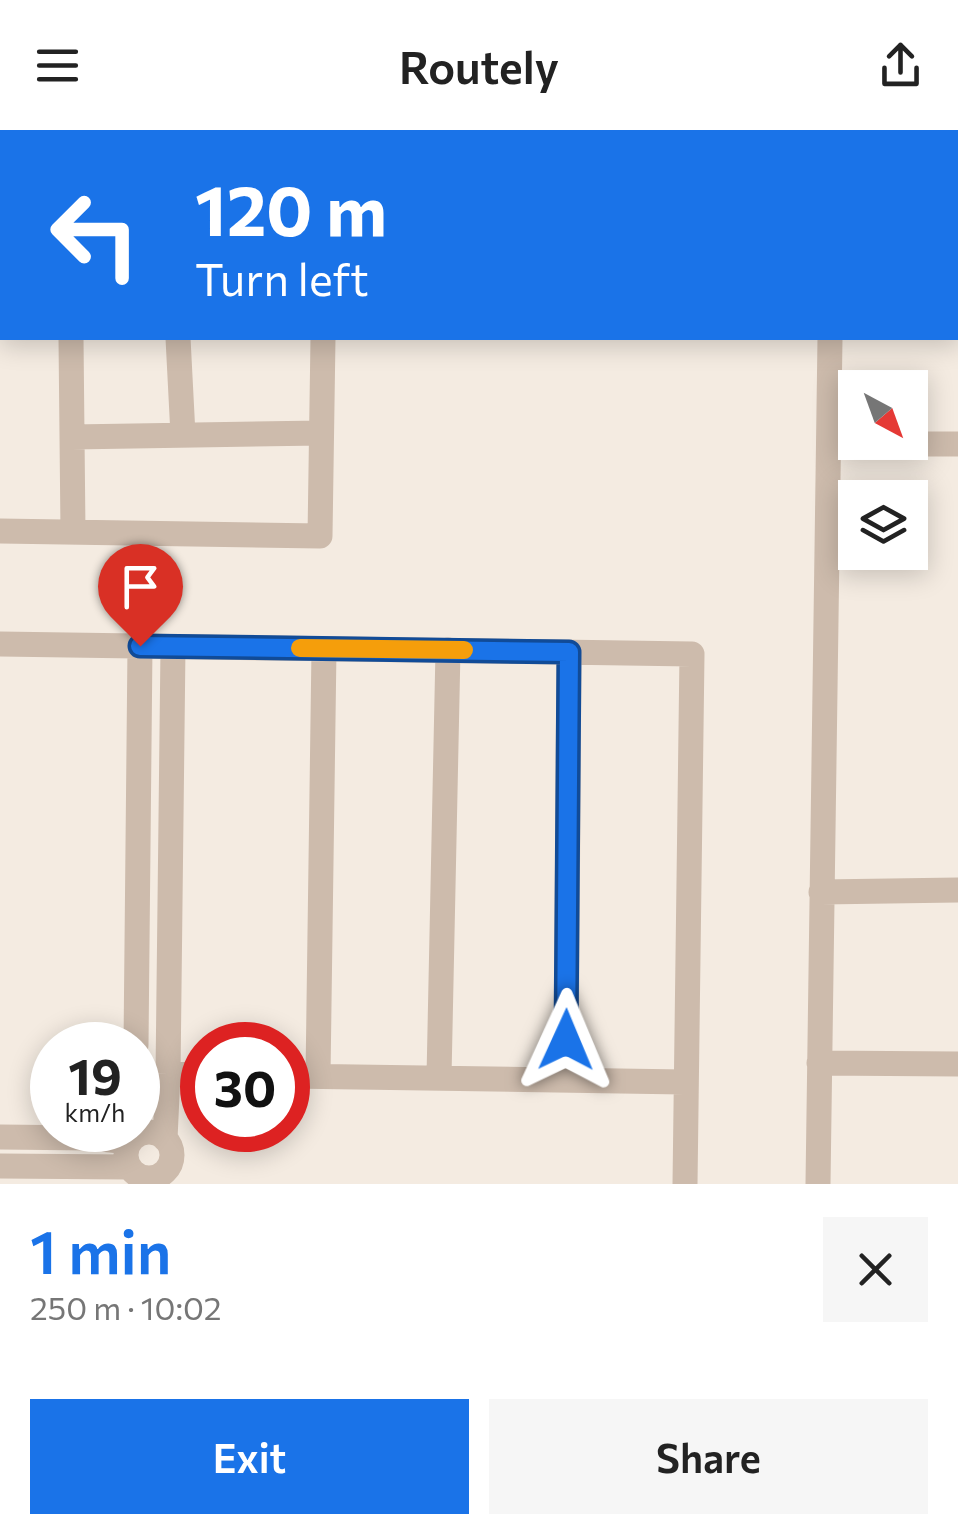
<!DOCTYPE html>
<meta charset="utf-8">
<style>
body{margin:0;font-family:Commissioner,sans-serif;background:#f6f6f6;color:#222;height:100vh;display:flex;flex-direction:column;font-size:38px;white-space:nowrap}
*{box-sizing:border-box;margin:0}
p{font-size:32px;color:#767676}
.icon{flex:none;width:55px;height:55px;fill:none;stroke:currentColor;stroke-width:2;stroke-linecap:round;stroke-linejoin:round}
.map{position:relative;height:1054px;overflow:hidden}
.details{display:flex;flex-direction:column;background:#fff;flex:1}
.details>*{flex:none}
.guide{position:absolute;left:0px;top:0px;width:960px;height:210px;box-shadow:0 5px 25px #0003;background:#1a73e8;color:#fff;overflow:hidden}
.needle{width:65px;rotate:139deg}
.tools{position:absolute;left:838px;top:240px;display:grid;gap:20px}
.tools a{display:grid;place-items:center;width:90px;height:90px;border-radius:0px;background:#fff;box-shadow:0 5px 25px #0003;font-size:50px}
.speed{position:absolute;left:30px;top:892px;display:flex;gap:20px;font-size:50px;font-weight:700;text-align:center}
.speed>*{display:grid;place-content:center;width:130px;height:130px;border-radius:50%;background:#fff;box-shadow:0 5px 25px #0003;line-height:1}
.speed small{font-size:25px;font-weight:400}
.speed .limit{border:15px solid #d22;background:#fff;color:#111}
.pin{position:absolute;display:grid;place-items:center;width:85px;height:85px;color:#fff;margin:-102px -42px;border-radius:50% 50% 50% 0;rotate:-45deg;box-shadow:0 0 10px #0007}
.pin .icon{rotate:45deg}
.me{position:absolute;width:110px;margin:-55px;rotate:1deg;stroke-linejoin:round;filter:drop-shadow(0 0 8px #0008)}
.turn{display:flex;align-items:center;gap:35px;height:210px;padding:0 30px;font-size:45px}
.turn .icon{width:130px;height:130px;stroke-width:2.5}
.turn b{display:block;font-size:70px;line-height:85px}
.round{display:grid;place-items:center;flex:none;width:105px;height:105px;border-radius:0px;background:#f6f6f6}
.overview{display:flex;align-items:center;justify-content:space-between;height:170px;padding:0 30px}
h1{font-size:60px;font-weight:600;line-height:75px;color:#1a73e8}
.cta{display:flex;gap:20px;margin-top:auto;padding:20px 30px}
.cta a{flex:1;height:115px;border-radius:0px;background:#1a73e8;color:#fff;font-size:40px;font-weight:600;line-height:115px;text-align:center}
.cta a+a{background:#f6f6f6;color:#222}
header{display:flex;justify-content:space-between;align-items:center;height:130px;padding:0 30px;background:#fff;font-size:45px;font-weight:600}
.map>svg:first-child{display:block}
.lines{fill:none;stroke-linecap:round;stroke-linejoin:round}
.street{stroke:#cdbbac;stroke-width:25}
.route-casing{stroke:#114b97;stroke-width:25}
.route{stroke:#1a73e8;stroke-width:18}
.slow{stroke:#f59e0b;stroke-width:18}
</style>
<header><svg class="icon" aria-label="menu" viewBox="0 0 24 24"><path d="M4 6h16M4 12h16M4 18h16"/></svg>Routely<svg class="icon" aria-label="share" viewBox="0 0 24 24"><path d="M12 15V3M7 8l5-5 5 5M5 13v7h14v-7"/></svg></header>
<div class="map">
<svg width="958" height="1054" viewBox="0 0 958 1054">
<rect width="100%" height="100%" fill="#f4ebe1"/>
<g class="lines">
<!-- street -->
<path class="street" d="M318,2v-2
M455,2v-2
M581,2v-2
M699,2l1,-2
M834,2v-2
M0,23h2
M0,141h2
M71,208l2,194
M178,208l5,97
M72,307l249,-4
M830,314h128
M0,401l320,5 3,-198
M0,514l692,10 -7,530
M821,762l137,-2
M136,915l4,-399
M819,933l139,1
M168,944l34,1
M288,946l396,6
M318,946l6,-427
M439,947l9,-427
M566,949l3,-426
M126 1025a23 23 0 1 1 46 0a23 23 0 1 1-46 0Z
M0,1007l91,1 39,4
M165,1009l3,-65 5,-427
M0,1036l129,1
M818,1054l12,-846"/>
</g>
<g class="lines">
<defs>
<path id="route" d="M140,516l429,6 -3,388"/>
</defs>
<!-- route casing -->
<use href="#route" class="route-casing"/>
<!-- route -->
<use href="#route" class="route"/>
<!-- slow -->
<path class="slow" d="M300,518l164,2"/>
</g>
</svg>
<div class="tools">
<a><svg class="needle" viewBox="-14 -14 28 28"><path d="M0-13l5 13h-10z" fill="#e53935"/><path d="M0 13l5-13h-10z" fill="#767676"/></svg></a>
<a><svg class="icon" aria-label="layers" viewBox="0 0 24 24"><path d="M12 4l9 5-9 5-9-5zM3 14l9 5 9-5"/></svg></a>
</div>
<div class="speed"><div>19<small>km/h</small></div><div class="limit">30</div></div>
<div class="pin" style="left:140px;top:516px;background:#d93025"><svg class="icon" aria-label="arrive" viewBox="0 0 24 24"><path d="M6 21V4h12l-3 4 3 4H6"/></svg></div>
<svg class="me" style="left:566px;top:910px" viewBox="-20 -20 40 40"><path d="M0-17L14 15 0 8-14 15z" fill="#1a73e8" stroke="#fff" stroke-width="4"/></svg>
<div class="guide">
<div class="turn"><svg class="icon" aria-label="left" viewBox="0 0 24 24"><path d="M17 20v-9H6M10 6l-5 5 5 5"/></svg><div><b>120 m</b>Turn left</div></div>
</div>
</div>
<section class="details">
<div class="overview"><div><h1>1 min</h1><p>250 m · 10:02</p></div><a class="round"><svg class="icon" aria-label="close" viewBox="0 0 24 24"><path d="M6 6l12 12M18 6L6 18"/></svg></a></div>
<div class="cta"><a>Exit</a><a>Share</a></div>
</section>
